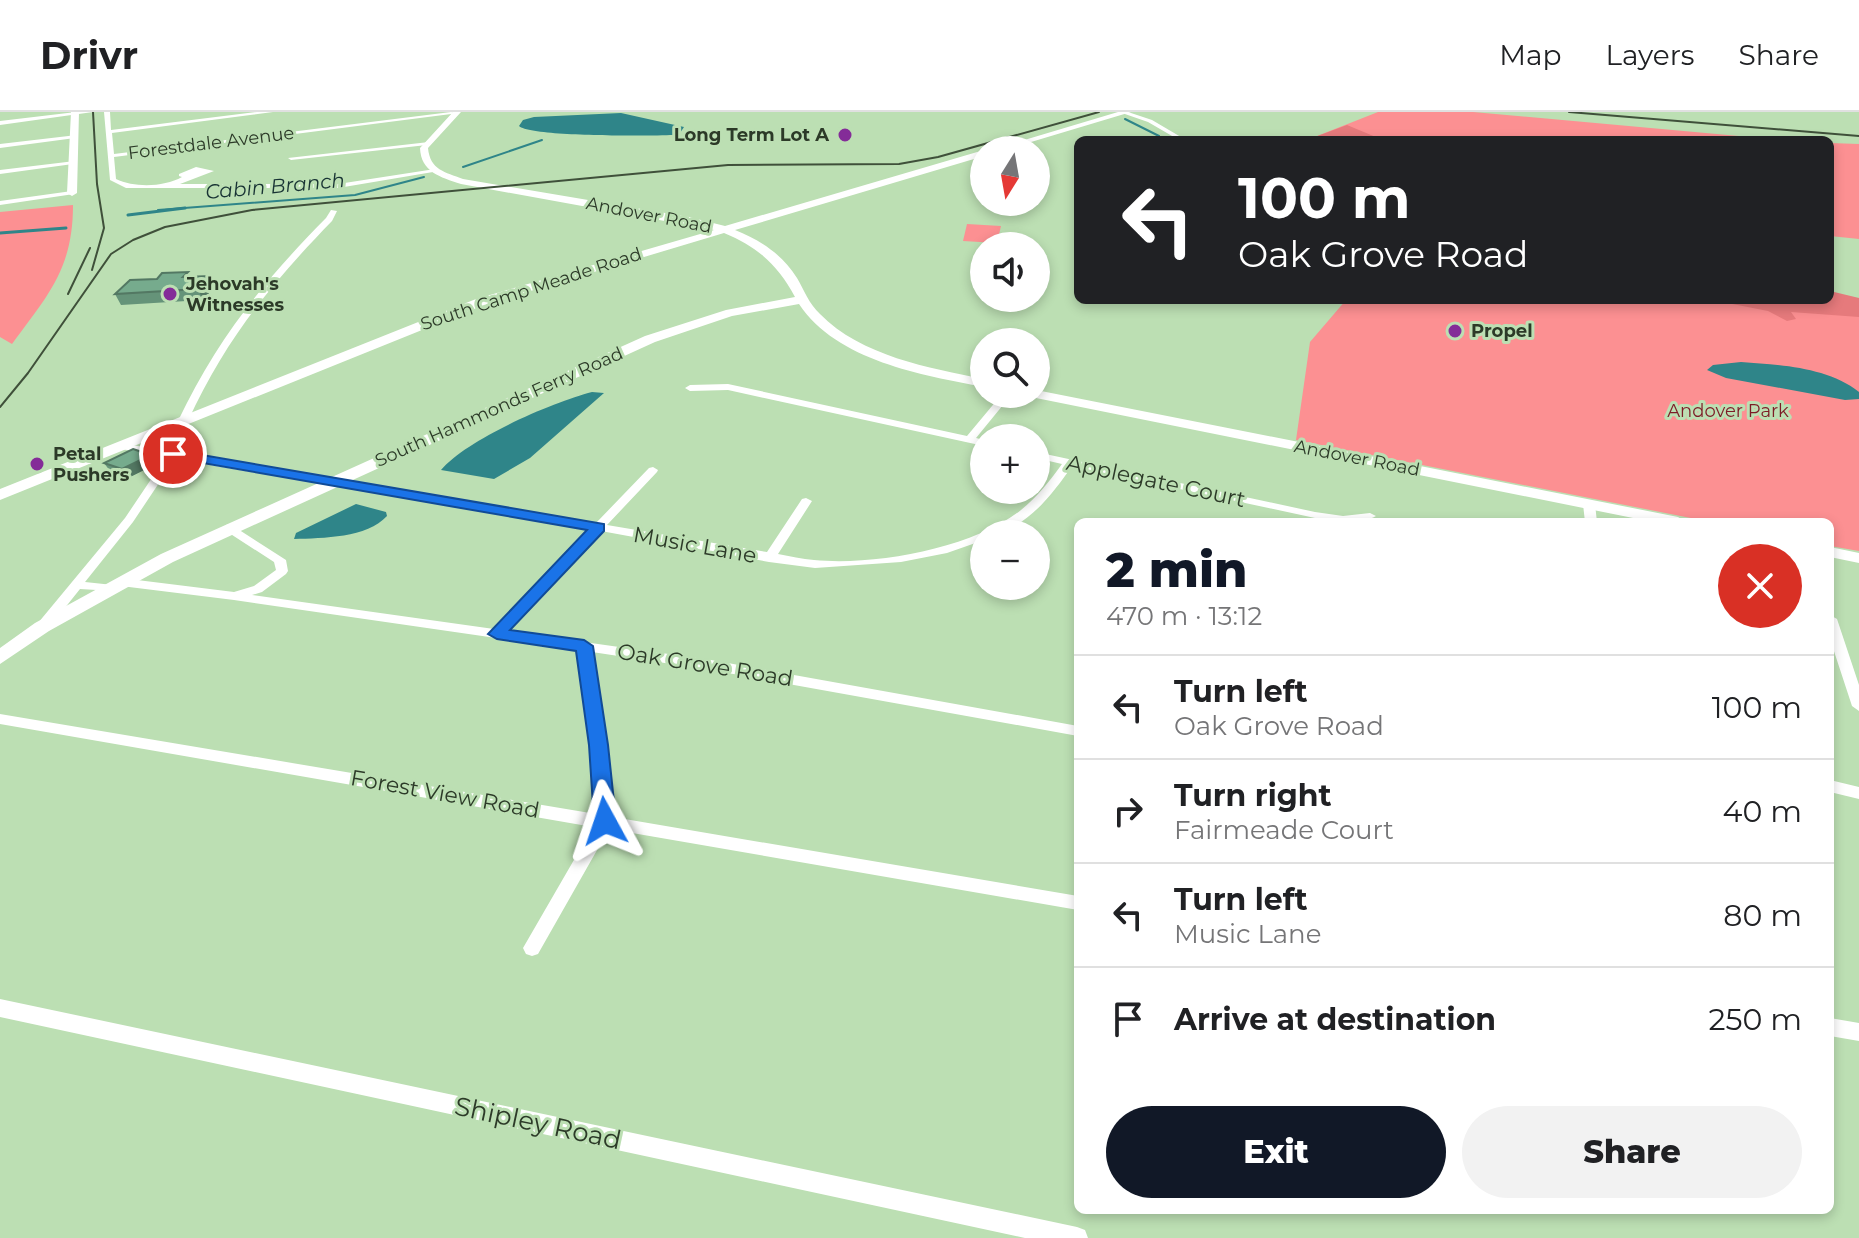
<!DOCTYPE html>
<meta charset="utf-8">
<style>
body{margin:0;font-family:Montserrat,sans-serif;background:#f2f2f2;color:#202124;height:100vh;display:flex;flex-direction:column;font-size:30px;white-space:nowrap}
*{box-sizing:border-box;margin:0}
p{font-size:26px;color:#757577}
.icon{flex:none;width:44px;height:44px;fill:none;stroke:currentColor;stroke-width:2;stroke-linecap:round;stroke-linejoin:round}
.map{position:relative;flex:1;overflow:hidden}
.side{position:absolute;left:1074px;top:406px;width:760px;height:696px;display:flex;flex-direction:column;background:#fff;border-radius:12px;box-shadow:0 4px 12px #0003}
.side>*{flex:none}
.banner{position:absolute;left:1074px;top:24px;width:760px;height:168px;border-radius:12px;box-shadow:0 4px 12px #0003;background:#202124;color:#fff;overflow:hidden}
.needle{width:52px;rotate:191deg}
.tools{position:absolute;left:970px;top:24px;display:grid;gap:16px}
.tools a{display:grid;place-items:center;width:80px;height:80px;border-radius:50%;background:#fff;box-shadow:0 4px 12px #0003;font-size:40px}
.pin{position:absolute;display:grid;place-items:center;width:68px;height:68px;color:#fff;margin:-34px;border:4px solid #fff;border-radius:50%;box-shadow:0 2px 8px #0007}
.me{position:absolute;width:88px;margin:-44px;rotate:355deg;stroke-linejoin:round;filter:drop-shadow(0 0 6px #0008)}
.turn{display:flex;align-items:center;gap:28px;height:168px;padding:0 32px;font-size:36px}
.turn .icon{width:104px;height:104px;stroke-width:2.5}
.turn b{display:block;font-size:56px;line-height:68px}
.round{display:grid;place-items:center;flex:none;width:84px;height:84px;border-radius:42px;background:#f2f2f2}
.headline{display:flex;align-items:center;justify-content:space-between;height:136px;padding:0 32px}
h1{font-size:48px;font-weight:800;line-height:60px;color:#111827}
.primary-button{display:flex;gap:16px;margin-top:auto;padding:16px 32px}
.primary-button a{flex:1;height:92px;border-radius:48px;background:#111827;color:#fff;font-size:32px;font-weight:800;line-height:92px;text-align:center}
.primary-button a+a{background:#f2f2f2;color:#202124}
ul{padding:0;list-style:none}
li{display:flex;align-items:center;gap:24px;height:104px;padding:0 32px;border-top:2px solid #e0e0e0}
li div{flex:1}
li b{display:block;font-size:30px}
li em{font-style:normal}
header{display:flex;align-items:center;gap:48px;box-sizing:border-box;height:112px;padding:0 40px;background:#fff;border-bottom:2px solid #e0e0e0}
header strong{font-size:38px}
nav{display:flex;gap:44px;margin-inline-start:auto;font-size:28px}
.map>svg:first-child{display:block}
.green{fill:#fc9092}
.forest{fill:#e67a7c}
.water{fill:#2f8589}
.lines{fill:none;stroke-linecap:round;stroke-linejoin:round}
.stream-far1{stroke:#2f8589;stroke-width:2}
.stream{stroke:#2f8589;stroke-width:3}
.street{fill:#fff;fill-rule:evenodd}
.secondary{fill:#fff;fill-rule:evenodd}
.tram{stroke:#3f503a;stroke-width:2}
.wall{fill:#659379}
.shaded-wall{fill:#537863}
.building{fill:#76ab8d;stroke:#537863;stroke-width:2}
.route{fill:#1a73e8;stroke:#114b97;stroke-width:2}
.poi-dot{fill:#842c98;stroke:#bcdfb3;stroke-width:3}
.labels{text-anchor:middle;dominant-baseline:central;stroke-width:6;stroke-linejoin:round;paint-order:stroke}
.far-poi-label{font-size:18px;font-weight:bold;fill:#2c3a28;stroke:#bcdfb3;text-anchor:start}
.far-street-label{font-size:18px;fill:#2c3a28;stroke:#bcdfb3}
.far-park-label{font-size:18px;fill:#7d1c27;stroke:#bcdfb3}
.far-water-label{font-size:20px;font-style:italic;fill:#183334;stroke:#bcdfb3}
.street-label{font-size:22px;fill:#2c3a28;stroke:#bcdfb3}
.near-street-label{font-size:26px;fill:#2c3a28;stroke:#bcdfb3}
</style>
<header>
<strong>Drivr</strong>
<nav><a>Map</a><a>Layers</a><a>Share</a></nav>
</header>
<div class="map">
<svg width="1859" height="1126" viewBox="0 0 1859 1126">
<rect width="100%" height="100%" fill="#bcdfb3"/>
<!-- green -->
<path class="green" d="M1378,0h95l310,28h-476z
M1830,31l29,1v95l-29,-3z
M73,93c0,64 -25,90 -61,139l-12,-7v-125z
M967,112l34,2 -4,17 -34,-2z
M1346,188h431l82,15v236l-29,-5v-24h-119l-415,-82 14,-98z"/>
<!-- forest -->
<path class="forest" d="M1347,13l36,15h-76z
M1830,179l29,7v19l-68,-5 5,7 -9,2 -19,-10 -56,-11h118z"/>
<!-- water -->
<path class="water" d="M621,1l63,14 -4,6 -7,2c-24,1 -142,2 -154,-9l4,-6 11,-3z
M1741,250c39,3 86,5 118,30v7l-14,1 -119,-22 -19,-8 6,-5z
M592,280l12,1 -74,65 -36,21 -53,-9c26,-31 112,-68 151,-78z
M356,392l30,8 1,4c-20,22 -64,22 -93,23l2,-6z"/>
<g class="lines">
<!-- stream-far1 -->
<path class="stream-far1" d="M1125,7l34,17
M463,55l79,-27
M158,98l197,-15 69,-18"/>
<!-- stream -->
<path class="stream" d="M128,103l57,-7
M0,121l66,-5"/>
<!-- street -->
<path class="street" d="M76,0h17l-93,13v-4z
M104,0h6l1,18 146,-18h16l-161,21 2,21 337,-42 8,1 -345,44 2,22c19,9 48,8 66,-2l-3,-1v-2l17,-7 18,4 -34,13h158l97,-15 -2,3 -95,16h-212l-16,-8z
M1128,0l24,8 34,20h-7l-31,-18 -26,-9z
M77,23l-2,3 -75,10v-4z
M429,30l-2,3 -136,15 -3,-2z
M75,49l-2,3 -73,10v-4z
M72,79l2,3 -74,11v-4z
M331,98l6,1 -5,10c-62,64 -107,119 -144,200l-9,2 -1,-2c39,-82 85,-139 148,-203z
M728,272l239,52 35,-42h10l-36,44 8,2v6l-256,-56 -38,1 -5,-3 5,-3z
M120,331l476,80 53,-55 4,-1 5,3 -1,2 -50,53 160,27 35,-53 4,-1 6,3 -34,53c12,2 24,5 36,6 62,6 159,-12 207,-50 16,-13 29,-29 41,-46l-26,-6v-6l279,60 28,4 27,-3 6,3c-17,10 -42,5 -61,2l-243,-52c-20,29 -49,68 -88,68v6l-37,13 -46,9 -86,6 -46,-6 -168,-31 -94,100 204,29 367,66v10l-367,-66 -119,-18 15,93 6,72 465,79v14l-469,-81 -71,125 -6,2 -6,-2 -3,-6 70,-121 -593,-103v-10l596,100 -5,-69 -13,-95 -344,-50 -113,-14 -6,-4 6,-4 113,14 20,-6 22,-16 -2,-8 -48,-31v-6l4,-1 56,36 2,11 -2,3 -24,18 -10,3 242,34 96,-100 -415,-70 -42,63 -48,60 28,3 2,3 -2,3 -33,-2 -32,40h-10l-2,-3 2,-3 87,-105 41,-61 -50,-9v-4z
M1589,389l6,3 2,18h-12l-2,-18z
M1830,503l7,4 22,66v26l-7,-5 -22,-67z
M1830,668l29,7v12l-29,-7z
M0,887l1077,228 8,3 3,8h-63l-1025,-221z
M1830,906l29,5v18l-29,-5z"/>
<!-- secondary -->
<path class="secondary" d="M71,0h8l-2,81 -5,3 -5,-3z
M453,0h8l-33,36c2,22 17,24 35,31l226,38 36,9 259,-76v6l-249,74c25,10 47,24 62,48 7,12 12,26 23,36 41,42 109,54 164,65v8c-62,-12 -147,-26 -185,-83l-67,12 -77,26 -482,220 -124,69 -49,33v-16l35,-25 126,-69 484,-218 81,-26 69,-13c-17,-32 -37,-50 -71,-64l-240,72 -484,195v-11l476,-190 238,-69 -253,-46c-21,-7 -40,-12 -41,-36z
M1118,0h13l-127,38h-13z
M1036,278l642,127 8,5h-33l-622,-125 -2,-3h7z
M1830,435l29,6v10l-29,-6z"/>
<!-- tram -->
<path class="tram" d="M1569,0l290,24
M92,158l12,-42 -7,-44 -4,-72
M68,182l22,-46
M0,295l28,-34 83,-119 22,-14 32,-13 87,-17 476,-45 171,-1 39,-7 161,-45"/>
</g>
<!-- wall -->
<path class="wall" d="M191,165l24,9 -12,14 -82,5 -6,-11z
M151,343l5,9 -28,14 -18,-7 -6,-8z"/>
<!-- shaded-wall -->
<path class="shaded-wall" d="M210,164l5,10 -12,14 -5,-11z
M151,343l5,9 -28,14 -6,-9z"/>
<!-- building -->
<path class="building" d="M188,160l-5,5 27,-1 -12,13 -83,5 15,-14 27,-1 5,-6z
M133,337l18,6 -29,14 -18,-6z"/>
<!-- route -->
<path class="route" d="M173,338l431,74v7l-94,99 74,10 9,6 15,99 8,76 -4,6h-14l-4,-6 -5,-76 -13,-94 -79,-12 -9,-5 99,-104 -419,-73v-6z"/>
<!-- markers -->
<g class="poi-dot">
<circle cx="845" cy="23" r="8"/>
<circle cx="170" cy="182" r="8"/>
<circle cx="1455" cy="219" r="8"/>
<circle cx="37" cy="352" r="8"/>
</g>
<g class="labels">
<!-- far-poi labels -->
<g class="far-poi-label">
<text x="829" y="23" text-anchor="end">Long Term Lot A</text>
<text x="186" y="172">Jehovah's<tspan x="186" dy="21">Witnesses</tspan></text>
<text x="1471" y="219">Propel</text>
<text x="53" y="342">Petal<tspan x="53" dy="21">Pushers</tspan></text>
</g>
<!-- far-street labels -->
<g class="far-street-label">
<text transform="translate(211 31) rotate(-7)">Forestdale Avenue</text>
<text transform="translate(649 103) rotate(11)">Andover Road</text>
<text transform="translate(531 177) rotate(-18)">South Camp Meade Road</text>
<text transform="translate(499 295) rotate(-24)">South Hammonds Ferry Road</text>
<text transform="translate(1357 346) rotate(11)">Andover Road</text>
</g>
<!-- far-park labels -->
<g class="far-park-label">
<text x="1728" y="299">Andover Park</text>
</g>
<!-- far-water labels -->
<g class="far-water-label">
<text transform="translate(275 74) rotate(-5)">Cabin Branch</text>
</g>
<!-- street labels -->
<g class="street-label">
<text transform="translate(1156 369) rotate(12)">Applegate Court</text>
<text transform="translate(695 433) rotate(10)">Music Lane</text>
<text transform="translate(705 553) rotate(9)">Oak Grove Road</text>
<text transform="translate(445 682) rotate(10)">Forest View Road</text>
</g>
<!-- near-street labels -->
<g class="near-street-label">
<text transform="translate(538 1011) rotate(12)">Shipley Road</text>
</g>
</g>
</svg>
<div class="tools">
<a><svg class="needle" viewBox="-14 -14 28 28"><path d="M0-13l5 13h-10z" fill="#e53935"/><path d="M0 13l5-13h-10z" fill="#757577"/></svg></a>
<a><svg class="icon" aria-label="sound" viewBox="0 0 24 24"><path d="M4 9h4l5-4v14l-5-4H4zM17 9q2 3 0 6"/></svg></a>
<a><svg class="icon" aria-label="search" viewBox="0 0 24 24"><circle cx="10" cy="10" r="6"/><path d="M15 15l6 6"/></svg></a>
<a>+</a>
<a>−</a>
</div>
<div class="pin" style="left:173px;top:342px;background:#d93025"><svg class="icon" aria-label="arrive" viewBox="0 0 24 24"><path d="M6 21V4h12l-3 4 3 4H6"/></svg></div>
<svg class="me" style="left:605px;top:709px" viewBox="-20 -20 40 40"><path d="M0-17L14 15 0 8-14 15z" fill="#1a73e8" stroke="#fff" stroke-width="4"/></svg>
<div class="banner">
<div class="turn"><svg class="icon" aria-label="left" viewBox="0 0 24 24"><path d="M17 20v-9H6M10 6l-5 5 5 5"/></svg><div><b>100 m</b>Oak Grove Road</div></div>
</div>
<section class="side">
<div class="headline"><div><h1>2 min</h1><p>470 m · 13:12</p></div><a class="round" style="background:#d93025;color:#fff"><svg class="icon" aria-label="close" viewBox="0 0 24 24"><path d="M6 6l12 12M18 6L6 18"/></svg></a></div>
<ul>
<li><svg class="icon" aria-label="left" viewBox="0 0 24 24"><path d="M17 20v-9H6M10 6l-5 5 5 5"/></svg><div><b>Turn left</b><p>Oak Grove Road</p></div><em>100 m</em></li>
<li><svg class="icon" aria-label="right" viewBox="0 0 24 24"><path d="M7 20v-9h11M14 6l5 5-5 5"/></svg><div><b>Turn right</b><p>Fairmeade Court</p></div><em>40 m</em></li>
<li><svg class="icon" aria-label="left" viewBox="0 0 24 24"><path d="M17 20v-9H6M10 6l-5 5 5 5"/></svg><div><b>Turn left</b><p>Music Lane</p></div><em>80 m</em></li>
<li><svg class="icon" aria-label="arrive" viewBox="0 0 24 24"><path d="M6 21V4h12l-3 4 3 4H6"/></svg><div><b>Arrive at destination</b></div><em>250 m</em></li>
</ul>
<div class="primary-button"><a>Exit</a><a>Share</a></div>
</section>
</div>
